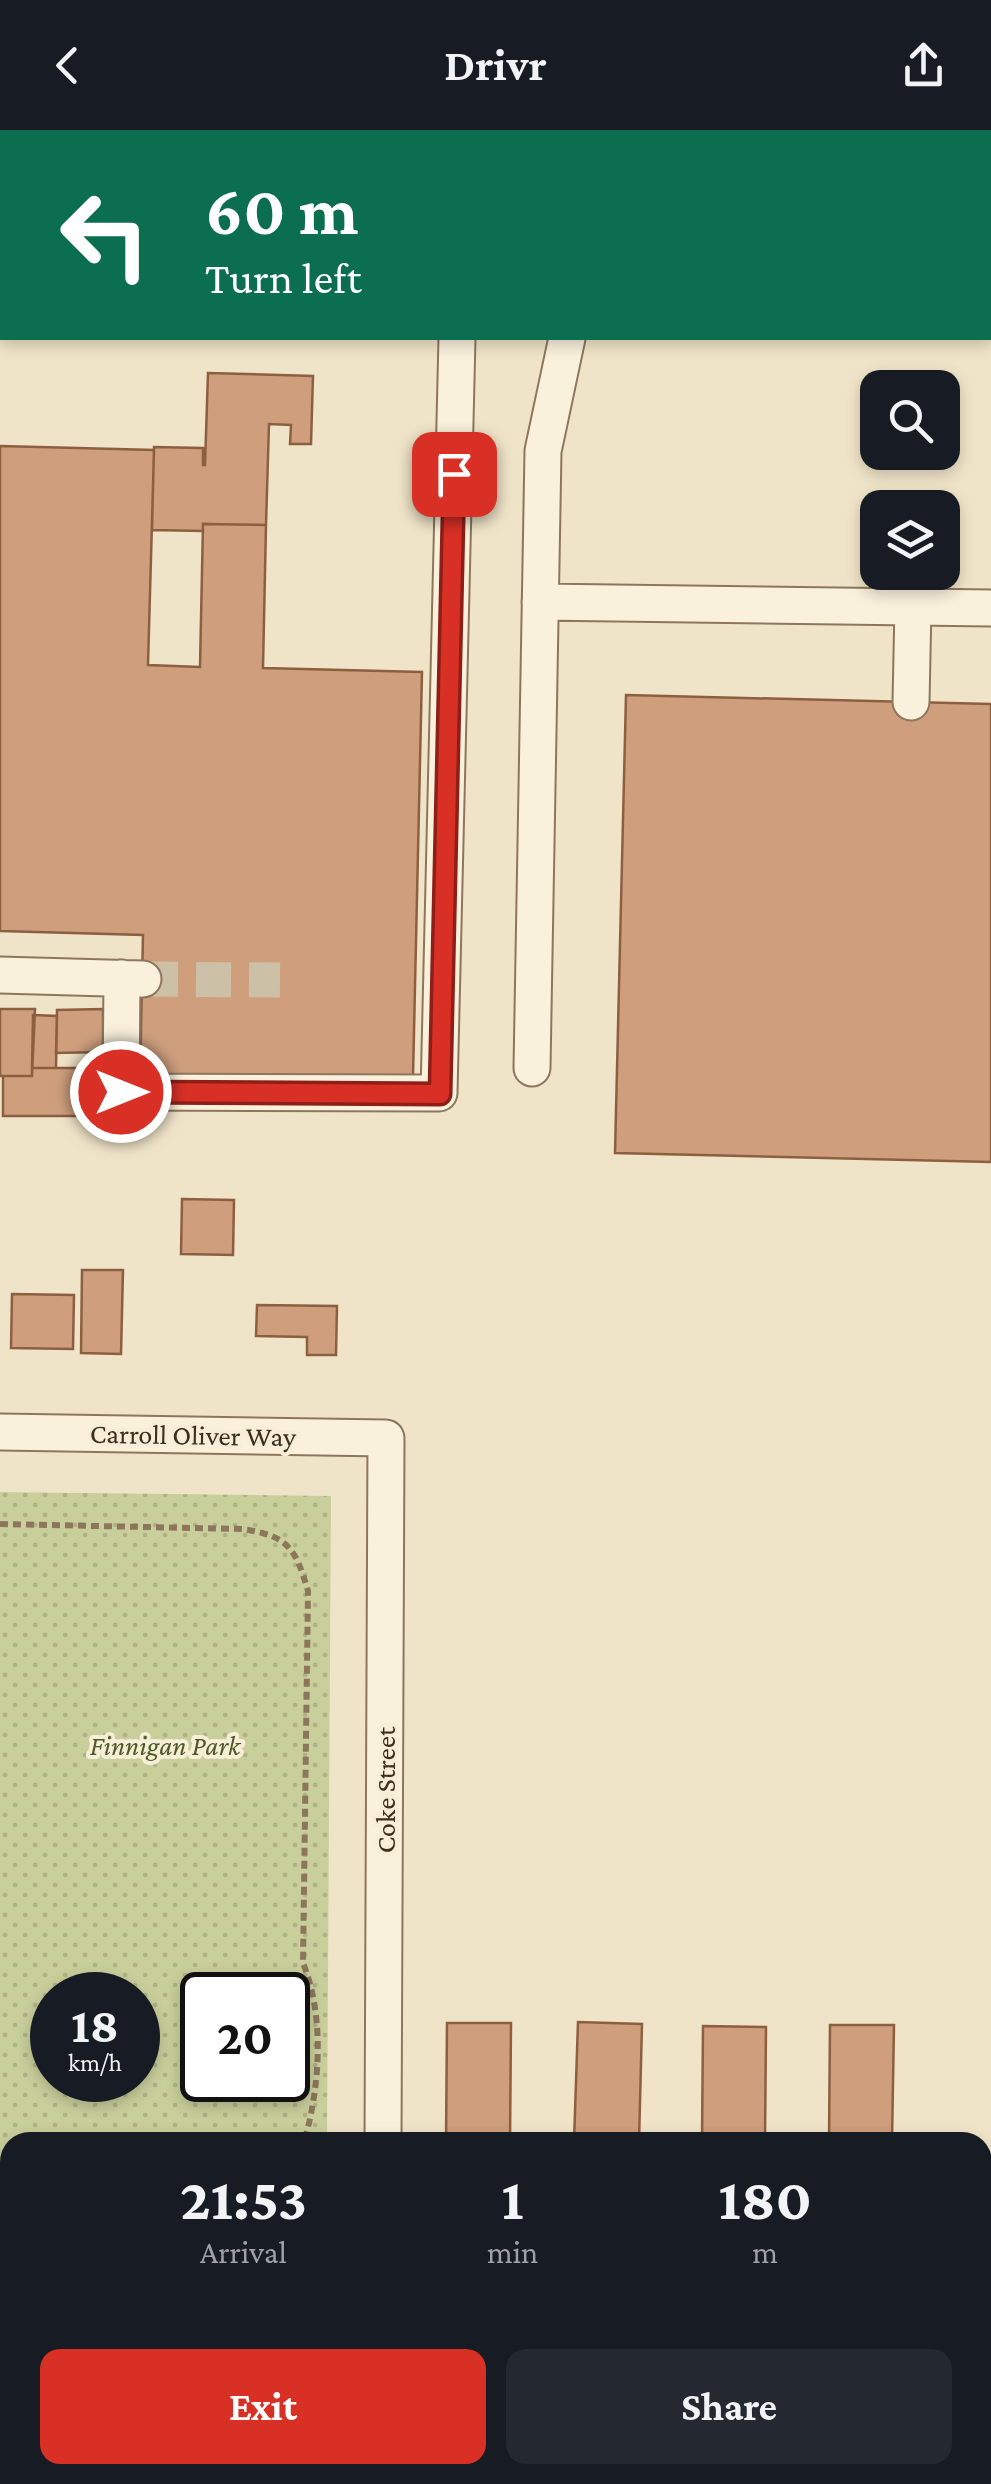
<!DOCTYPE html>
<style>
body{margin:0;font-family:"Crimson Pro",serif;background:#242831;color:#f1f3f6;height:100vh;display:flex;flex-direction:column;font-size:38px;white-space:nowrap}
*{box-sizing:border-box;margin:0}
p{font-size:32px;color:#9ea1a6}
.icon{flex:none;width:55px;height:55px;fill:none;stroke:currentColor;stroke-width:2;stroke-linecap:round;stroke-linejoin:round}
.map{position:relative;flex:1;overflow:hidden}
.panel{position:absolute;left:0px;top:2002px;width:992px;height:352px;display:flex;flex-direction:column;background:#171b24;border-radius:30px 30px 0 0;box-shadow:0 5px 15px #0003}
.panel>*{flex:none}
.guide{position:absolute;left:0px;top:0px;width:992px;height:210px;box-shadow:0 5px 15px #0003;background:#0b6e4f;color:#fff;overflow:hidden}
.buttons{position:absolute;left:860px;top:240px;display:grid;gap:20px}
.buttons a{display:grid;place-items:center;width:100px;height:100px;border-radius:20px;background:#171b24;box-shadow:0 5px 15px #0003;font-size:50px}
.speed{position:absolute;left:30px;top:1842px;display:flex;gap:20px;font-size:50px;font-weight:700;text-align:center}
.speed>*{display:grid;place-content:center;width:130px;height:130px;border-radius:50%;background:#171b24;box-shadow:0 5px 15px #0003;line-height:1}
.speed small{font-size:25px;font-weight:400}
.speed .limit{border:5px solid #111;border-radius:15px;background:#fff;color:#111}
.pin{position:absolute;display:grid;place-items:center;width:85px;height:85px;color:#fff;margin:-42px;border-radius:20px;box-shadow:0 5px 15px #0006}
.me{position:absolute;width:110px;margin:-55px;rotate:90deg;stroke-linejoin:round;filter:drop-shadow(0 0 8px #0008)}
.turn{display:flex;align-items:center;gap:35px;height:210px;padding:0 40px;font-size:45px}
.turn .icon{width:130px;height:130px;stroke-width:2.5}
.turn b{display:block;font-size:70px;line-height:85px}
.eta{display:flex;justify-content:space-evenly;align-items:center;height:170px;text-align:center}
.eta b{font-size:60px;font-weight:700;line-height:70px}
.button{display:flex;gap:20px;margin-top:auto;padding:20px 40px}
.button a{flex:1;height:115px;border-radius:20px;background:#d93025;color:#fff;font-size:40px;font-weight:700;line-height:115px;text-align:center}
.button a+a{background:#242831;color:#f1f3f6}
header{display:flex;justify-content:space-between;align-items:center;height:130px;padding:0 40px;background:#171b24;font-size:45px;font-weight:700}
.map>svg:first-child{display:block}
.park{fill:url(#park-dots);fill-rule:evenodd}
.building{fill:#cf9f7d;stroke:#8d5f41;stroke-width:2.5}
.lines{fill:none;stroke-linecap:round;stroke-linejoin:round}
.minor-tunnel{stroke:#ccc0a6;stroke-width:35;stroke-dasharray:35 18;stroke-linecap:butt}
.minor-casing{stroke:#8d765c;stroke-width:39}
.major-casing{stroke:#5b4430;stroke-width:46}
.path{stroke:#8d765c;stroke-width:6;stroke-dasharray:8 5;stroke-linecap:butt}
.minor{stroke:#faf1dc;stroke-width:35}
.major{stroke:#f3d9a0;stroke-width:42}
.route-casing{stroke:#8d1f18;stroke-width:25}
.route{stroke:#d93025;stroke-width:18}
.labels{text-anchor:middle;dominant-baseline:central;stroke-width:8;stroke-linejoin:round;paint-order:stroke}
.street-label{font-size:28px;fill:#3d2e20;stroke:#f7eed8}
.park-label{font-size:28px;font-style:italic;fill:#4d5a26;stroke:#f7eed8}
</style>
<header><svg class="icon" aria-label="back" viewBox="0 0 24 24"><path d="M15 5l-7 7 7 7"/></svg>Drivr<svg class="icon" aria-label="share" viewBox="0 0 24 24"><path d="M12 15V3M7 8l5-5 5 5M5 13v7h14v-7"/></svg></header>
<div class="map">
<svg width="991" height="2354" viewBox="0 0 991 2354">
<defs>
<pattern id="park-dots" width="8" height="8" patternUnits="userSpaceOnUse" patternTransform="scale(2.5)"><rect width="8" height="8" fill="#c9cf9b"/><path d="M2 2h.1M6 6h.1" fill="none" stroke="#aeb285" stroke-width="1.8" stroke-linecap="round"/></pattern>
</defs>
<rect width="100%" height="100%" fill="#f0e4c8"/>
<!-- park -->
<path class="park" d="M0,1362l331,4 -4,646h-317v333h316v9h-326zM52,1865h86v85h-86zM202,1865h86v85h-86z"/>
<!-- building -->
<path class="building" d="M208,243l105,3 -2,68h-21l1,-19 -22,-1 -3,101 -63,-1v7l-51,-1 2,-83 49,1v17h2z
M0,316l154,4 -6,215 52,2 3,-143 63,1 -3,143 159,4 -9,405 -273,-1 3,-141 -143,-4z
M626,565l365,9v458l-376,-9z
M0,879h35l-3,67h-32z
M103,879v43l-47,1 1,-43z
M33,885l24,1 -1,52h-24z
M32,938h46v48h-75v-40h29z
M182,1069l52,1 -1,55 -52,-1z
M82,1140h41l-2,84 -40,-1z
M12,1164l62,1 -1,54 -62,-1z
M257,1175l80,1 -1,49h-29v-18l-51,-1z
M578,1892l64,2 -3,118h-65z
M447,1893h64l-1,119h-64z
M830,1895h64l-2,117h-63z
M703,1896l63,1 -1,115h-63z
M441,2345h323v9h-323z
M833,2345h55v9h-56z"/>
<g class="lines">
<!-- minor-tunnel -->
<path class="minor-tunnel" d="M143,849l137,1"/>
<defs>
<path id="minor" d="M247,2v-2
M560,2v-2
M540,472l451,6
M911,572l2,-95
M0,845l143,4
M122,848l-1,114 318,1 18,-755
M532,938l11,-617 24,-113
M0,1302l386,6 -3,704
M382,2354v-9"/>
<path id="major" d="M0,54h2
M990,71h1
M0,126h2
M990,142h1"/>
</defs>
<!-- minor casing -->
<use href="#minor" class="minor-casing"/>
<!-- major casing -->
<use href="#major" class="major-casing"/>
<!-- path -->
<path class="path" d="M0,1394l242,5c46,7 53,18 66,62l-5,372c22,54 17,125 1,179
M0,2333l10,6
M21,2345l15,9
M289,2345v9"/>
<!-- minor -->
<use href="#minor" class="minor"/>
<!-- major -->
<use href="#major" class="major"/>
</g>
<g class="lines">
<defs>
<path id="route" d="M121,962l319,2 14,-620"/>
</defs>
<!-- route casing -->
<use href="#route" class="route-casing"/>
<!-- route -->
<use href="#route" class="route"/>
</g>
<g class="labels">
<!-- street labels -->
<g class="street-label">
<text transform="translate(193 1305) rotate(1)">Carroll Oliver Way</text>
<text transform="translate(385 1660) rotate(-90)">Coke Street</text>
</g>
<!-- park labels -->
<g class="park-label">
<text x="165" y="1615">Finnigan Park</text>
</g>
</g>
</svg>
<div class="buttons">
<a><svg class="icon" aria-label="search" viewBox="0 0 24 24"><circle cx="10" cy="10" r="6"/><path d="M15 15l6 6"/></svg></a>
<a><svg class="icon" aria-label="layers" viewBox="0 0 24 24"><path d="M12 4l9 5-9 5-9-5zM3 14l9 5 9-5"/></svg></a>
</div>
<div class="speed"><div>18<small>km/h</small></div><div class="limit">20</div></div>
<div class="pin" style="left:454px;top:344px;background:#d93025"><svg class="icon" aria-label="arrive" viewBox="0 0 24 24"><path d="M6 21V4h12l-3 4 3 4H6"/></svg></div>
<svg class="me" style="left:121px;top:962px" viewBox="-20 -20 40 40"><circle r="17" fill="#d93025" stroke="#fff" stroke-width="3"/><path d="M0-11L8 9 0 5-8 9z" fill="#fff"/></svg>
<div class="guide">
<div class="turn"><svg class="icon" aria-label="left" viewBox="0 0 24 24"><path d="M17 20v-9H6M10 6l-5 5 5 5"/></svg><div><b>60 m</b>Turn left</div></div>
</div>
<section class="panel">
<div class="eta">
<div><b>21:53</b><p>Arrival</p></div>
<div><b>1</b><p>min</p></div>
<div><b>180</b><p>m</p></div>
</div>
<div class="button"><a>Exit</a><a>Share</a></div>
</section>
</div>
